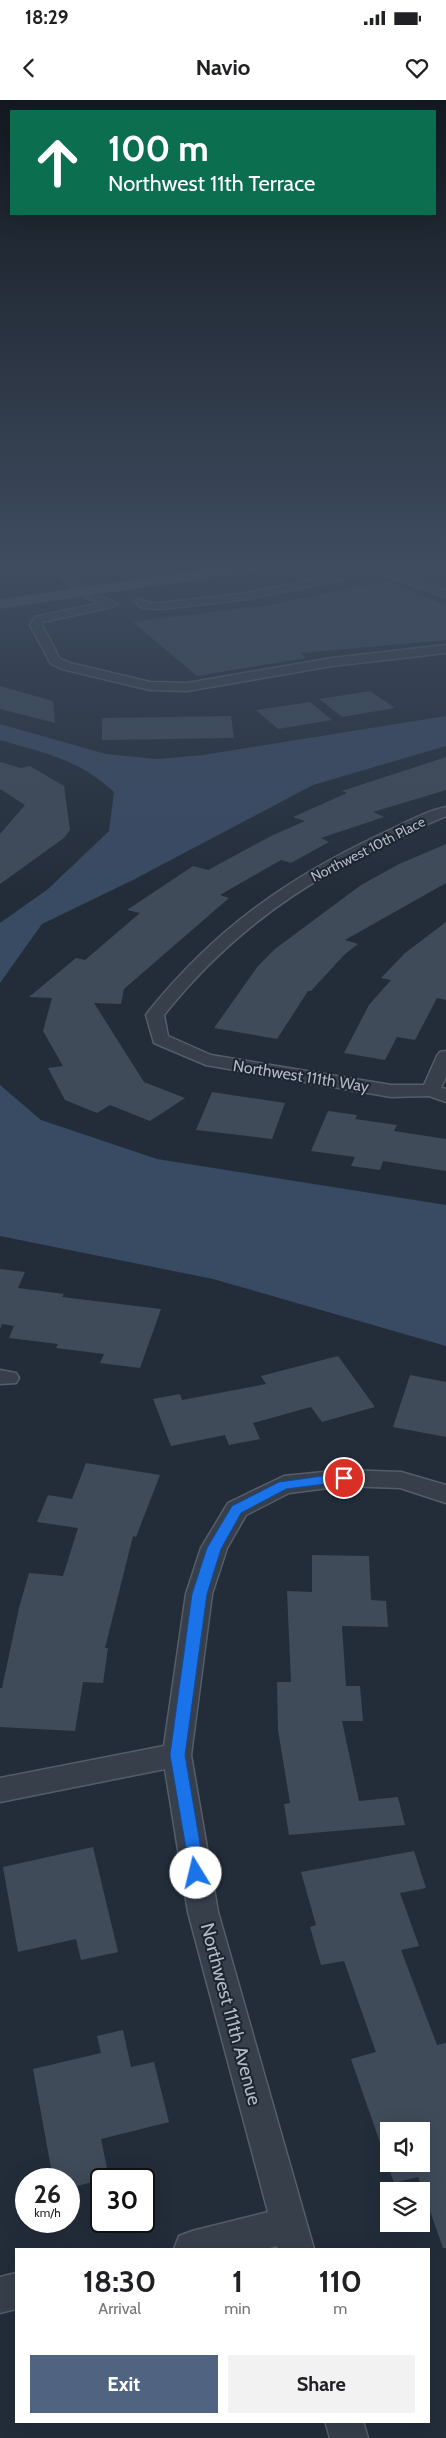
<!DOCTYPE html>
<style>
body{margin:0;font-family:Cabin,sans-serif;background:#f2f2f2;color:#202124;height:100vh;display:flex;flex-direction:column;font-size:19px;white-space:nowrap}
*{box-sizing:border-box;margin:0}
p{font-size:16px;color:#757577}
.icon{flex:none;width:28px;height:28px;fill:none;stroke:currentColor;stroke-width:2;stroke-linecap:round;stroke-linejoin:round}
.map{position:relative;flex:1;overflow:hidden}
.side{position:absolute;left:15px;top:2148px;width:415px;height:175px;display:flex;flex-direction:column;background:#fff;border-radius:0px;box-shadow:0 5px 20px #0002}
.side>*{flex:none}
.hud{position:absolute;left:10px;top:10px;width:426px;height:105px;border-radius:0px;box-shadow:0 5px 20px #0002;background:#0b6e4f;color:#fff;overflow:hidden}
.controls{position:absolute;left:380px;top:2022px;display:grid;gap:10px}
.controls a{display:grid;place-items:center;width:50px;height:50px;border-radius:0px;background:#fff;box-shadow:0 5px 20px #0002;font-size:25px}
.speed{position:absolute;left:15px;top:2068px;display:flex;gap:10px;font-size:25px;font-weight:700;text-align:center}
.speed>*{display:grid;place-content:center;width:65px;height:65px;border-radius:50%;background:#fff;box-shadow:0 5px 20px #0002;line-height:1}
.speed small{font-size:12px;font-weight:400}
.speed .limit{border:2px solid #111;border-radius:8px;background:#fff;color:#111}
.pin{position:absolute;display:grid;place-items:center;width:42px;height:42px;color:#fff;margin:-21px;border:2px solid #fff;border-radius:50%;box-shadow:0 1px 5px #0007}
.me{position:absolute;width:55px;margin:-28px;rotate:351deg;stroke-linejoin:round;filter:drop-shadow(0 0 4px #0008)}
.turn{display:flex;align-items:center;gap:18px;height:105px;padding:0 15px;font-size:22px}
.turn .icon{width:65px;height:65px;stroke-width:2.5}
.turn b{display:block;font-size:35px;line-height:42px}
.eta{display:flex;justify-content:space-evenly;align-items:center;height:85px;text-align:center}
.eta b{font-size:30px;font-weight:700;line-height:35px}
.action{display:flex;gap:10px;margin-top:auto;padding:10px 15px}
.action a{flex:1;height:58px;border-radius:0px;background:#506381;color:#fff;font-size:20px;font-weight:700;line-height:58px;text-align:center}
.action a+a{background:#f2f2f2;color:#202124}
.status{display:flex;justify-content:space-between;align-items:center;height:35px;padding:0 25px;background:#fff;direction:ltr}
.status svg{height:14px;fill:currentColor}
header{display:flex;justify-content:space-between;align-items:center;height:65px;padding:0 15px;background:#fff;font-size:22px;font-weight:700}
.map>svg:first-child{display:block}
.water{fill:#394a63}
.building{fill:#3f4b59;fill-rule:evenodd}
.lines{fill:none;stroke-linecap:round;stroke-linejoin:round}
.minor-casing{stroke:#555d68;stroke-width:3}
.primary-casing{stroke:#404853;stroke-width:2}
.minor{fill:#373f4b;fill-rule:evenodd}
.primary{fill:#555e6b;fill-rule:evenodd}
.route{fill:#1a73e8;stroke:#114b97}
.labels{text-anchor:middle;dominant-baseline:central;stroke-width:4;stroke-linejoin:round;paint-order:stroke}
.far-street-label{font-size:14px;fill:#b2bac6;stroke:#1c242f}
.street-label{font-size:16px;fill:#b2bac6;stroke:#1c242f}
.near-street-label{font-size:19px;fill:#b2bac6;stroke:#1c242f}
</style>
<div class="status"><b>18:29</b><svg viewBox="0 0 49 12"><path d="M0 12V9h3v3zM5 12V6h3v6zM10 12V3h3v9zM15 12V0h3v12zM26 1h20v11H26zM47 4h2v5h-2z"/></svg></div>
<header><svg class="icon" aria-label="back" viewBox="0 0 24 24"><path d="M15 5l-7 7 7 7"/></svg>Navio<svg class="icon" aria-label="heart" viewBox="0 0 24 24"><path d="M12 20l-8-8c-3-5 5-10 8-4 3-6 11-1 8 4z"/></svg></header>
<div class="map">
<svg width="446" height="2338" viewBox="0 0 446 2338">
<rect width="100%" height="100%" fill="#232d3a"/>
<!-- water -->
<path class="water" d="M446,616v30l-133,39 -180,95 -91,44 -42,59v-60l48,-34 61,-58 5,-39c-36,-33 -69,-39 -114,-52v-16l106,30 51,5 46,-4z
M0,985l41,35 116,39 289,46v141l-233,-67 -213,-43z"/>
<!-- building -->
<path class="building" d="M386,481l60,24v35l-146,13 6,5 -109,18 -64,-54 136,-17z
M0,586l53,15 2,22 -55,-14z
M370,591l25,17 -53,9 -23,-18z
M310,602l22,18 -54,9 -22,-19z
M231,616l3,22 -132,2v-22z
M446,657v33l-73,22 11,5 -63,21 8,4 -38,21 -10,-3 -61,35 9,3 -105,91 -3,15 -27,-1 50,79 41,16 -35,23 -40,-16 -13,8 -32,-13 -17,-32 15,-2 -20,-35 9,-33 -23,-1 47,-39 9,2 55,-47 -13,-3 66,-44 15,4 63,-34 34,-15 -12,-4 54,-24 -5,-2z
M0,662l21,6 9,-2 34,20 6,44 -6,8 -64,46v-50l25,-29 -25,-16z
M446,744v39l-101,57 13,4 -14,11 -33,36h-3l-31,48 -63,-11 44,-62 17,-17 86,-64 38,-21z
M446,822v78l-9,-2 -22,42 -18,-3 -12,23 -41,-7 25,-48 22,-25 -10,-2 24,-25z
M212,992l73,11 -13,36 -76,-9z
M328,1011l29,4 -2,4 42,6 -3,6 52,8v32l-63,-10 -3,9 -29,-4 4,-9 -44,-6z
M0,1169l25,3 -7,16 46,6 -2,3 99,12 -21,59 -40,-5 4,-9 -48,-6 2,-4 -49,-6 5,-12 -12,-2 -2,5z
M338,1256l37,51 -53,15 -11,-15 -58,16 7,16 -31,6 -4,-10 -54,11 -18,-47 27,-5 2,6 84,-16 -5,-8z
M410,1275l36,7v55l-53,-10z
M86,1363l74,12 -24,62 -3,-1 -28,112h3l-5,35 -20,-1 -8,49 -75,-4v-39h2l17,-80 10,-35 34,3 15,-48 -41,-6 11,-27 24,4z
M312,1455l57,1 2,44 15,1 2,26 -46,-1 4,60h14l3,35h-21l17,80 39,-4 7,28 -116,10 -5,-31 6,-1 -12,-73 -1,-48h14l-4,-91 25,1z
M93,1747l25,105 -37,8 -5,-21 -58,13 -15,-85z
M414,1751l12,37 -26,5 19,53 -18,4 36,95 9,-2v205h-3l-25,-71 -24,6 -43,-124 25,-7 -32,-91 -23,4 -11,-38 6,-2 -15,-53zM389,2031h32v33h-32z
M123,1930l8,37 23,-5 15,60 -68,17 8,39 -40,10v-9h-16l-20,-110 68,-16 -4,-17z"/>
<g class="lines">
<defs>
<path id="minor" d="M44,463h11l34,28 29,13 -6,3 -69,15 -1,3 18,34 10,4 80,19 37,1 145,-25 114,-13v8l-114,13 -145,25 -37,-1 -88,-21 -11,-5 -21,-39 5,-8 65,-14 -19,-8z
M378,466l68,24v7l-69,-25 -129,27 -87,10 -19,-1 -8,-7 6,-3 9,5h12l87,-10z
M446,707v9c-114,48 -204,101 -282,199l4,21 43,19 180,30h33l13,-29 3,-4 6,-1v26l-5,11 5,1v13l-17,-6 -38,1 -185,-32 -52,-22 -8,-28 3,-4c65,-81 137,-132 230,-176 22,-10 44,-23 67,-28z
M0,1270l16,3 3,5 -3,5 -16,1z
M344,1370l57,2 45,13v18l-46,-15 -56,-2 -55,7 -43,22 -19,33 -15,46 -21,161 27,157 96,337h-36l-1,-3 -12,3h-91l5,-13 13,-5 76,-19 -80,-300 -23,-143 -165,33v-24l164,-32 22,-152 15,-46 27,-45 56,-27z
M16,2173v36l-16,4v-36z
M325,2321h38l5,17h-38z"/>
<path id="primary" d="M254,463h33l-7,4 -280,41v-8z"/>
</defs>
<!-- minor casing -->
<use href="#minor" class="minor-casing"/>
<!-- primary casing -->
<use href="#primary" class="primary-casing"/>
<!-- minor -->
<use href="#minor" class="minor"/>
<!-- primary -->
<use href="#primary" class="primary"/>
</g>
<!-- sky -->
<linearGradient id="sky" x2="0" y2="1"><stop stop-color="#131920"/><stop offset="0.59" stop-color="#3f4c60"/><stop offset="1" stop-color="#3f4c60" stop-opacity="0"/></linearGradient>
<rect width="446" height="790" fill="url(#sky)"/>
<!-- route -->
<path class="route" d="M344,1373l5,2 2,3 -2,3 -63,8 -45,24 -20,36 -14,45 -22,161 20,118 -3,5 -6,2 -5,-2 -21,-123 22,-161 15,-46 25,-42 47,-24z"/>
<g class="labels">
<!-- far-street labels -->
<g class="far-street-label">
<text transform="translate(368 749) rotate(-27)">Northwest 10th Place</text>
</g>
<!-- street labels -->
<g class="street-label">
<text transform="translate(301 976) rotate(9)">Northwest 111th Way</text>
</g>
<!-- near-street labels -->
<g class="near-street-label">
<text transform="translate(231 1914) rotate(75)">Northwest 111th Avenue</text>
</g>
</g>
</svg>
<div class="controls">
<a><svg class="icon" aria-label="sound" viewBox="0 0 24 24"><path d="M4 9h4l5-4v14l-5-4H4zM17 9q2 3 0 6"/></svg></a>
<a><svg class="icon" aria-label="layers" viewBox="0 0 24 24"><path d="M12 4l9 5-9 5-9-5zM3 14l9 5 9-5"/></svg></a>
</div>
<div class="speed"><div>26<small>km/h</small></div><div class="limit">30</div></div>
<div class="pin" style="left:344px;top:1378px;background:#d93025"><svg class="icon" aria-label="arrive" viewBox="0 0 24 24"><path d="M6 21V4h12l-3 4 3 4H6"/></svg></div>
<svg class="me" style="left:196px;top:1773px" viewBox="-20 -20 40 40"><circle r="19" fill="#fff"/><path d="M0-13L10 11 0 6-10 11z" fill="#1a73e8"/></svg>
<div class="hud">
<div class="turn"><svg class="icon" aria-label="ahead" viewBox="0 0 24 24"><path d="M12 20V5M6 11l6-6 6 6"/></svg><div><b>100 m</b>Northwest 11th Terrace</div></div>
</div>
<section class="side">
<div class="eta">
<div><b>18:30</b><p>Arrival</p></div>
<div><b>1</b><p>min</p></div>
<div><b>110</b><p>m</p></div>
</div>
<div class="action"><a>Exit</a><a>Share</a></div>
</section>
</div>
